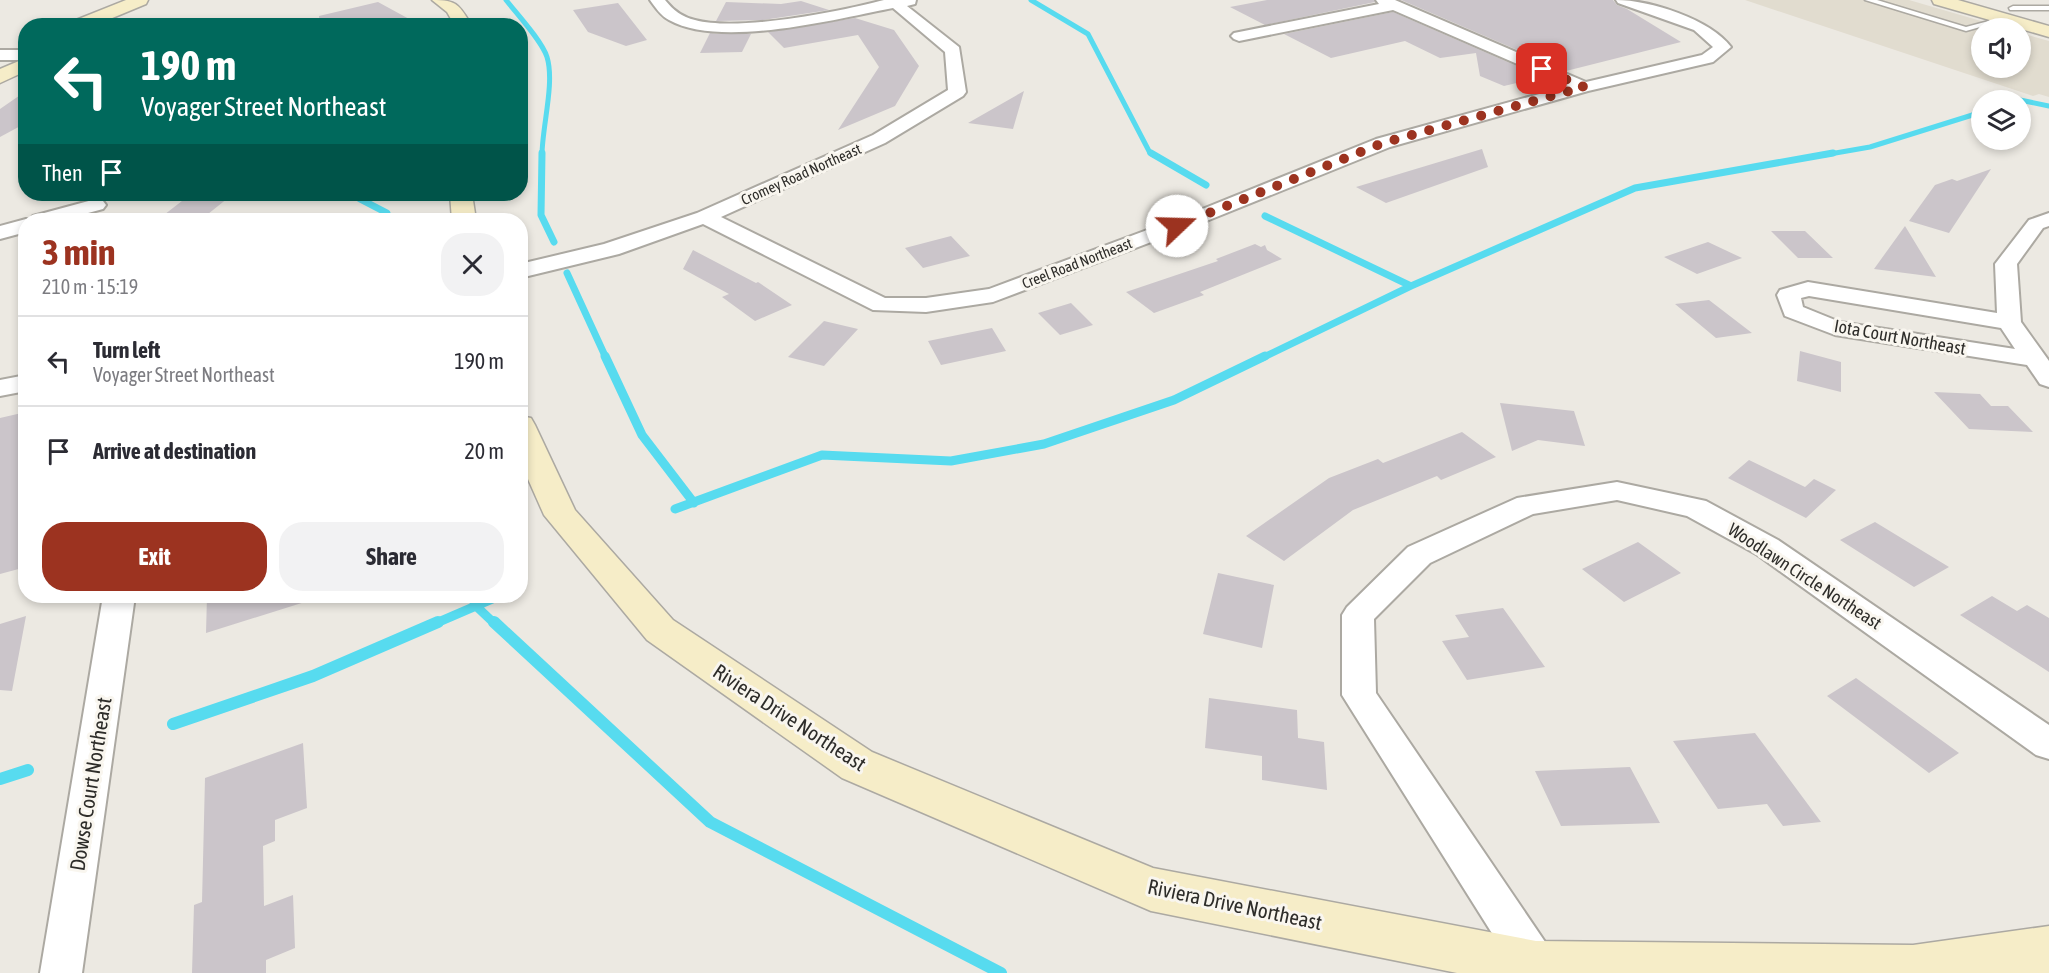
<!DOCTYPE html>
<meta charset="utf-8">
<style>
body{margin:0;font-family:"Asap Condensed",sans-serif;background:#f2f2f3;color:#2b2b33;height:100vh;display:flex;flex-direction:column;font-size:22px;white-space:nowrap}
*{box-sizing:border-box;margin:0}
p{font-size:20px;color:#7c7c81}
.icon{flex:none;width:33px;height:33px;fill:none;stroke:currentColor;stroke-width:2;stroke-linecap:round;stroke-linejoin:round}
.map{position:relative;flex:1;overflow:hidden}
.sheet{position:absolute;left:18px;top:213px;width:510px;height:390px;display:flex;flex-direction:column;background:#fff;border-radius:24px;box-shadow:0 3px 9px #0003}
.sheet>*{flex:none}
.hud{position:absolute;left:18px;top:18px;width:510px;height:183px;border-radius:24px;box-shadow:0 3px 9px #0003;background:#00695c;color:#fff;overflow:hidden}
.tools{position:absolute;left:1971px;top:18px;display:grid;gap:12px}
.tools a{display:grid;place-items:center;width:60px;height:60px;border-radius:50%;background:#fff;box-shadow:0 3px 9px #0003;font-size:30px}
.pin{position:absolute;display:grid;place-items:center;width:51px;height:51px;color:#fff;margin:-26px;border-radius:12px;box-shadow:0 3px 9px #0006}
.me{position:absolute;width:66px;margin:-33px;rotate:69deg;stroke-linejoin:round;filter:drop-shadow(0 0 4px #0008)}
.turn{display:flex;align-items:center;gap:21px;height:126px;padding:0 24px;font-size:27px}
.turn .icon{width:78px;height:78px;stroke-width:2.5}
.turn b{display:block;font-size:42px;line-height:51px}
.then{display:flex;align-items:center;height:57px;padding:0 24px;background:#0003;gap:12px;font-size:22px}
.round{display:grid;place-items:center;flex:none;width:63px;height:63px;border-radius:24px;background:#f2f2f3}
.headline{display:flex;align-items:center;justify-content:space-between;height:102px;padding:0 24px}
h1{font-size:36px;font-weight:700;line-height:45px;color:#9c3320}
.action{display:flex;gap:12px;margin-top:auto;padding:12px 24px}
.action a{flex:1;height:69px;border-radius:24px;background:#9c3320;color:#fff;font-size:24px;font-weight:700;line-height:69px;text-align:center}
.action a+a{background:#f2f2f3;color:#2b2b33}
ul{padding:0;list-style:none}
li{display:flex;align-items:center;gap:18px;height:90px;padding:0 24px;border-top:2px solid #e1e1e2}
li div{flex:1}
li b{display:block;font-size:22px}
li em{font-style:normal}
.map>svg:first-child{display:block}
.built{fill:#e1dccf}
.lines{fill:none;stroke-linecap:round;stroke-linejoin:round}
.stream-far3{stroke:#57dbef;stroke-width:5}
.stream-far2{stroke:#57dbef;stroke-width:7}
.stream-far1{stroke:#57dbef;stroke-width:9}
.stream{stroke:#57dbef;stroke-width:12}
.building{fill:#cbc5ca}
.lane-casing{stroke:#aca9a2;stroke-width:3}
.street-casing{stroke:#aca9a2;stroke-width:4}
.secondary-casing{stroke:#aca9a2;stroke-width:3}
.lane{fill:#fff;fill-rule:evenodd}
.street{fill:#fff;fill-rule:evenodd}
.secondary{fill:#f6edc8;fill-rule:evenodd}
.route{stroke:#9c3320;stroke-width:10;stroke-dasharray:0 18}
.labels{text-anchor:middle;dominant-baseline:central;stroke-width:6;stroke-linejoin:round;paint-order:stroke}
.far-street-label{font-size:15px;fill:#2e2d2a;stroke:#f9f6ef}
.street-label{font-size:18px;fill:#2e2d2a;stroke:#f9f6ef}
.near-street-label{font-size:21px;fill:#2e2d2a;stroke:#f9f6ef}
</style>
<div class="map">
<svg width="2049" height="973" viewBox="0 0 2049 973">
<rect width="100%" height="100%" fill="#ece9e2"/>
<!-- built -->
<path class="built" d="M1745,0h164l96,28h-23v40h38l1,-35 28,8v56l-10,-3 -6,2z"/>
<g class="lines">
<!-- stream-far3 -->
<path class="stream-far3" d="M506,0c11,14 36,41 41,57 8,26 -5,70 -5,98
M1031,0l57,34 62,119 3,2
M2020,100l29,6
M1824,155l46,-8 112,-35"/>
<!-- stream-far2 -->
<path class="stream-far2" d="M542,153l-1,62 13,27
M1151,153l55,32
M359,194l1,5 27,14 1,7
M1265,216l146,70
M567,273l39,85
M1262,358l149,-72 224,-98 198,-35"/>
<!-- stream-far1 -->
<path class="stream-far1" d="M605,356l37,79 52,68
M675,509l147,-54 129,6 93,-17 130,-44 91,-44
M471,596l5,10 19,18
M434,624l65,-28"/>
<!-- stream -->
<path class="stream" d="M494,622l216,200 291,151
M173,724l140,-48 125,-54
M0,779l28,-9"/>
</g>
<!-- building -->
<path class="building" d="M1267,0h107l1,2 -110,23 -35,-18z
M1401,0h212l4,5 10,4 54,33 -115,29z
M801,1l28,9 -66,10 -47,1 10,-19 55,2z
M378,2l44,24h-102l-1,-10z
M618,3l29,37 -21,6 -38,-14 -15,-22z
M1393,12l149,65 -38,9 -24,-10 -4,-23 -36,5 -35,-17 -74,17 -47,-24z
M855,18l39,12 25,36 -24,40 -57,24 41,-63 -21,-32 -74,13 -16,-16z
M710,33l8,1h33l-9,18 -42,1z
M26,91v32l-26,14v-28z
M1024,91l-11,38 -45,-6z
M1482,149l6,18 -102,36 -30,-16z
M1991,169l-42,64 -40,-12 26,-36 17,-6 5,2z
M191,194h42l-30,24h-43z
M1905,226l31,51 -62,-8z
M1771,231h34l28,27h-35z
M951,236l19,20 -47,12 -18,-20z
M1708,242l34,16 -45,16 -33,-17z
M1255,244l6,3 4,-2 2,5 15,9 -82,33 4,3 -50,18 -28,-21 92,-31 -2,-2z
M693,250l63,33 2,-1 34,23 -37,16 -33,-24 7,-3 -46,-25z
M1709,300l43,33 -36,5 -41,-34z
M1071,303l22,22 -33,10 -22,-22z
M824,321l34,8 -34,37 -36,-9z
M992,328l14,23 -65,14 -13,-24z
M1800,351l41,11v30l-44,-11z
M1934,392l46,2 11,12h17l25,26 -64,-3z
M1500,403l74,8 11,35 -47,-6 -26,11z
M26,412v155l-26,7v-156z
M1462,432l34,25 -55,23 -4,-4 -84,34 -69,51 -38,-25 83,-58 49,-19 5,4z
M1749,460l56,27 9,-8 22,11 -30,28 -78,-40z
M1875,522l74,45 -35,20 -74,-47z
M1638,542l43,31 -57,29 -42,-33z
M1218,573l56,12 -12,63 -59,-14z
M207,596h100l1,5 -102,32z
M1992,596l25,15 10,-6 22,13v54l-89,-57z
M1503,608l42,59 -78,13 -25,-39 27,-4 -14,-22z
M26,616l-14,75 -12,-1v-66z
M1856,678l103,75 -30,20 -102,-77z
M1209,698l88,12 1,28 26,4 3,48 -65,-10v-24l-57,-8z
M1755,733l66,89 -38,4 -16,-22 -49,5 -45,-68z
M303,743l4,65 -32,12v21l-12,5 1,60 29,-11 2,53 -29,12v13h-74l2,-68 8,-3 3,-124z
M1630,767l30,56 -99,3 -26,-55z"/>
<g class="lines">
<defs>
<path id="lane" d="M1865,0h12l89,27 38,-10 4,2 -42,12z
M2013,6h36v4h-39l-1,-2z"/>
<path id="street" d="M650,0h15c8,10 17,17 30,20 44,12 147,-9 189,-20 9,0 23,0 32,0l-1,4 -8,2 52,41 7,45 -3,4 -78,47 -164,74 164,81h41l63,-9 201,-75 186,-75 192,-53 -175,-76 -154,31 -5,-2 -3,-3 3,-3 145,-29 -3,-4h19l191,82 116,-27 11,-8 -19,-17 -76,-27 -2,-3c34,0 94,19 115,47l-18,15 -125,29 -198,56 -186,75 -211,80 -67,10 -53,-2 -170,-86 -84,30 -99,24v-14l84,-20 93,-31 176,-78 75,-45 -3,-38 -52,-44c-57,11 -173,41 -224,12 -8,-4 -14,-13 -19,-20z
M0,50h26v10h-26z
M96,199l7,2 3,4 -3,4 -41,11h-36v12l-26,7v-13l26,-7 4,1 3,-4z
M2049,213v13l-6,2 -26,36 4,58 28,39v26l-9,-3 -13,-19 -192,-30 -50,-19 -8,-21 3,-5 28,-8 189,31 -2,-49 34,-44zM1809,296l192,32 14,21 -175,-27 -37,-15 -2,-9z
M26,375v16l-26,5v-16z
M1617,482l89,19 72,39 271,185v34l-13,-4 -280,-201 -69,-38 -70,-16 -84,14 -103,49 -56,56 2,74 180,265 6,15h-45l-175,-278v-80l5,-8 61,-60 109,-49z
M103,596h32l-53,377h-42z"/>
<path id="secondary" d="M126,0h22l-2,4 -53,22h-24l2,-4z
M432,0c26,0 27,5 40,26h-17l-8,-14z
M1932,0h26l91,26v11l-115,-33z
M26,58v13l-26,12v-14z
M450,194h22l4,26h-24z
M520,416l11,2 4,7 40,85 98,110 199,132 281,116 383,73 377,4 136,-19v47h-592l-306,-62 -309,-133 -195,-138 -103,-125 -24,-54z"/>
</defs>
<!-- lane casing -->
<use href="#lane" class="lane-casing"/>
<!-- street casing -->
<use href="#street" class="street-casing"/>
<!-- secondary casing -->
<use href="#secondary" class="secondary-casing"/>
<!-- lane -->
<use href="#lane" class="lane"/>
<!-- street -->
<use href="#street" class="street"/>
<!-- secondary -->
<use href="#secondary" class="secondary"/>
</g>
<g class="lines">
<!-- route -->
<path class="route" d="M1177,226l206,-83 201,-56 -42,-18"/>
</g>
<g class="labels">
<!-- far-street labels -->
<g class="far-street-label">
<text transform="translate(801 174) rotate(-24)">Cromey Road Northeast</text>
<text transform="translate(1077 263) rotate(-21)">Creel Road Northeast</text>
</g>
<!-- street labels -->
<g class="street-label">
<text transform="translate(1900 337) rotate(10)">Iota Court Northeast</text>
<text transform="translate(1805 576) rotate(33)">Woodlawn Circle Northeast</text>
</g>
<!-- near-street labels -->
<g class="near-street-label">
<text transform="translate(790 717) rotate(33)">Riviera Drive Northeast</text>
<text transform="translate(90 784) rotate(-81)">Dowse Court Northeast</text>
<text transform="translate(1235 904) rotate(12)">Riviera Drive Northeast</text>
</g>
</g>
</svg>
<div class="tools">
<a><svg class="icon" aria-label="sound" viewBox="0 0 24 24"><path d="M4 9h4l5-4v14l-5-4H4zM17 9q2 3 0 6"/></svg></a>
<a><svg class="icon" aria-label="layers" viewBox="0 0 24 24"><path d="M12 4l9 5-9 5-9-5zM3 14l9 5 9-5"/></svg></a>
</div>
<div class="pin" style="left:1542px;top:69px;background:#d93025"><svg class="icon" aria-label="arrive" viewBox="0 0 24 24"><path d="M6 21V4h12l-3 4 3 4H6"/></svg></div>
<svg class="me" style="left:1177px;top:226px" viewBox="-20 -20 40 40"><circle r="19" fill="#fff"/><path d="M0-13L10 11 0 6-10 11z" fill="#9c3320"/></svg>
<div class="hud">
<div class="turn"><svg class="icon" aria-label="left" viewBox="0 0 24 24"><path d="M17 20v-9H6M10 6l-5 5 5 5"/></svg><div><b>190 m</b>Voyager Street Northeast</div></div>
<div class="then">Then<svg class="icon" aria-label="arrive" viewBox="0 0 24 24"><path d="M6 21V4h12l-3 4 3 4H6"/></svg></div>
</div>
<section class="sheet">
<div class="headline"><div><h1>3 min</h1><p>210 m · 15:19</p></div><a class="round"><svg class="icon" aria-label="close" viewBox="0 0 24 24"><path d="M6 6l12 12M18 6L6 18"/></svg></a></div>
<ul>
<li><svg class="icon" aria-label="left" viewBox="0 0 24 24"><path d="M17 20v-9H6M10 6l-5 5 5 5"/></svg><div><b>Turn left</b><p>Voyager Street Northeast</p></div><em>190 m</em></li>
<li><svg class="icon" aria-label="arrive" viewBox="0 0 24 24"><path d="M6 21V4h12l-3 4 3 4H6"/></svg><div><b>Arrive at destination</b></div><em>20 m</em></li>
</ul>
<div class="action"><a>Exit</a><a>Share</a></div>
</section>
</div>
